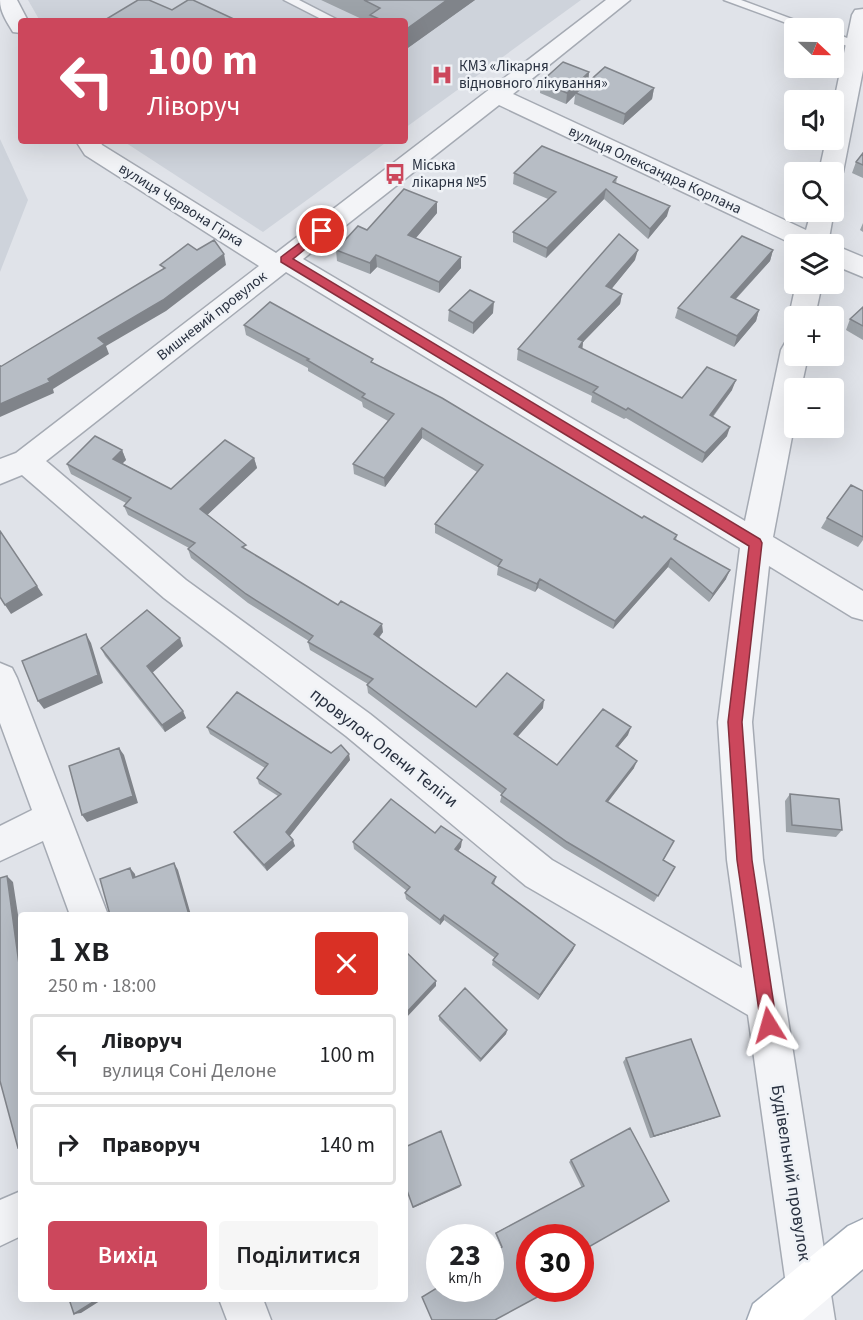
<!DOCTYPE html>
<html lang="uk">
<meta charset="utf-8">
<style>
body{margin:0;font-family:"Source Sans 3",sans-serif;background:#f6f6f6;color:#202124;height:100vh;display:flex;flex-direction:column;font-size:22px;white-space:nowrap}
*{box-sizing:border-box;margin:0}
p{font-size:20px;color:#757577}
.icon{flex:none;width:33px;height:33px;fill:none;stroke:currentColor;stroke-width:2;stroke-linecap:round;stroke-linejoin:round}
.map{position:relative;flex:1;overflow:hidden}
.details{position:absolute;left:18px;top:912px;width:390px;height:390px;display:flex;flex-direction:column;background:#fff;border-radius:6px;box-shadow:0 6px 24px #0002}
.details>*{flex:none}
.guide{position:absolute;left:18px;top:18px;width:390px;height:126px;border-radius:6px;box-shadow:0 6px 24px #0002;background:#cc475c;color:#fff;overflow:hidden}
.needle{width:39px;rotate:112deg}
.tools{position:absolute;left:784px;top:18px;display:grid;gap:12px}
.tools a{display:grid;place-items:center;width:60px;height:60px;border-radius:6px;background:#fff;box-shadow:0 6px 24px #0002;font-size:30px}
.speed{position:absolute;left:426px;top:1224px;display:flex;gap:12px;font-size:30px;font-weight:700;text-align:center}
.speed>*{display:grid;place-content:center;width:78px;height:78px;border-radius:50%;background:#fff;box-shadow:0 6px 24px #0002;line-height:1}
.speed small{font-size:15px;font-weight:400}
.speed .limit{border:9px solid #d22;background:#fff;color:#111}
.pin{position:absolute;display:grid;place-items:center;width:51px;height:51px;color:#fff;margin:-26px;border:3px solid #fff;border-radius:50%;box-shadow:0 2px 6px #0007}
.me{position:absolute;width:66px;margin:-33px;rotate:352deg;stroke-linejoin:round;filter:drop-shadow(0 0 4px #0008)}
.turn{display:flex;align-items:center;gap:21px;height:126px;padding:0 30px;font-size:27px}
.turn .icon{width:78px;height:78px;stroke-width:2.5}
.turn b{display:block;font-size:42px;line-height:51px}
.round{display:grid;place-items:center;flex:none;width:63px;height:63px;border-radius:6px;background:#f6f6f6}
.summary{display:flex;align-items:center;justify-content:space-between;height:102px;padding:0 30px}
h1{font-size:36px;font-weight:600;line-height:45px}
.action{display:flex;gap:12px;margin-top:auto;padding:12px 30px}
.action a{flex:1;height:69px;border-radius:6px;background:#cc475c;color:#fff;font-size:24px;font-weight:600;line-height:69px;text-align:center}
.action a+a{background:#f6f6f6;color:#202124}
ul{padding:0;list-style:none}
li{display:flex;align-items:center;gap:18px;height:81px;margin:0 12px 9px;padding:0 18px;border:3px solid #e0e0e0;border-radius:6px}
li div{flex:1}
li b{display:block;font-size:22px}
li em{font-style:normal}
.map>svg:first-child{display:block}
.built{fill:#ced3db}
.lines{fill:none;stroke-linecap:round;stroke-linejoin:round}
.service-casing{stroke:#a5aab3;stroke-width:3}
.minor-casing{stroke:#a5aab3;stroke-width:3}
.primary-casing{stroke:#9fa8b4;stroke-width:3}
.service{fill:#f3f4f7;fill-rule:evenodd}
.minor{fill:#f3f4f7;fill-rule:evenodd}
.primary{fill:#fff;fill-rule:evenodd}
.wall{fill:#9da3a9}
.shaded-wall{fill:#80848a}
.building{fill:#b7bdc5;stroke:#80848a;stroke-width:1.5}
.route{fill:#cc475c;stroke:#852e3c;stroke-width:1.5}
.labels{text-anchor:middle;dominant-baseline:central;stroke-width:5;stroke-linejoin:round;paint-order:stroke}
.far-poi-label{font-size:15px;fill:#293140;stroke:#eff2f6;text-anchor:start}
.far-street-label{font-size:15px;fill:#293140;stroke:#eff2f6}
.street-label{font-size:18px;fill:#293140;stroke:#eff2f6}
</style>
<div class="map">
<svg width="863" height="1320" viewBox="0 0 863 1320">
<rect width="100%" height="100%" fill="#e0e3e9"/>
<!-- built -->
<path class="built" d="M28,0h553l-176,128v-107h-365z
M0,139l28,61 -28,72z
M123,141h265l-125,91z"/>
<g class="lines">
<defs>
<path id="service" d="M284,0h15l39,20 -13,1z
M724,0h17l75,28h-16z
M834,33l29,11v8l-29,-11z"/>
<path id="minor" d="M0,0h17l11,21h-7v12l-8,-1c-6,-10 -13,-20 -13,-32z
M606,0h24l-117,94 293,136 5,-18 23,-2 -6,34 -33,1 -296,-140 -196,154 442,262 36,-171 4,-7 10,-3v16h13l-7,32h-6v33l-22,116 90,54v29l-11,-3 -83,-51 -17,156 11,138 72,460h-44l-43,-305 -222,-129 -180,-150 -182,-138 -142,-123 -22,9v-25l16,-6 243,-187 -174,-111 -9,-14h24l2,4 174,108zM286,272l454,276 -22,174 9,138 15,108 -190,-108 -182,-146 -184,-134 -140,-119z
M863,9v61l-20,102 -3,5 -6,2v-7h-15l7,-32h8v-39l18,-86 3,-5z
M834,245l29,12v20l-29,-12z
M796,284h26l-7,32h-20v7l-6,-7z
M0,663l12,5 5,10 91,237h-38l-27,-74 -43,20v-35l32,-16 -32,-87z
M21,1191v45l-21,10v-46z
M219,1299h44l8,21h-44z"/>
<path id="primary" d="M863,1219v50l-60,51h-56l6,-16 95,-78z"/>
</defs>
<!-- service casing -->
<use href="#service" class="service-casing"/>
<!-- minor casing -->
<use href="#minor" class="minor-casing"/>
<!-- primary casing -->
<use href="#primary" class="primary-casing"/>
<!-- service -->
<use href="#service" class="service"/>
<!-- minor -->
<use href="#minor" class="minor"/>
<!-- primary -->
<use href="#primary" class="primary"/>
</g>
<!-- wall -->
<path class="wall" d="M321,0h154l-70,50v-29h-39z
M589,72l-1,10 66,6 -2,11 -29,26 -49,-21 1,-9 -9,9 -26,-11 1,-11z
M863,153v25l-11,-5 4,-11z
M514,173l103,4 -1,7 51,32 -19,23 -44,-40 -58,59 -33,-16v-10l35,-33 -35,-15z
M437,213l-21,25 45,19v11l-22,25 -62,-26 -7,7 -33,-13 -1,-11 31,-20z
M863,223v9l-3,-2z
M773,250l-3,11 -34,38 23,11 -3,11 -22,26 -59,-29 3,-10z
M635,260l-24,29 11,5 -2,10 -37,38 -1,7 100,49 50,-8 -19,27 14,19 -25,27 -76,-45 -2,1 -33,-17 1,-6 -75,-36 1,-11z
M863,307v33l-17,-10 4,-11z
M449,310l44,3 -20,21 -25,-13z
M244,325l130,38 268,155 35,17 -1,5 50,39 -17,23 -41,-35 -55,62 -75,-41 -3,4 -38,-17 1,-8 -63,-34v-9l42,-52 -55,-34 -37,49 -31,-13 -1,-10 35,-43 -25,-14 -1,-5 -54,-31v-3l-62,-33z
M122,450l4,10 -4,3 49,26 83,-31 3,10 -50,47 40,35 136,82 -4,6 97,69 67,1 -26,29 40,28 71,-30 -10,12 16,21 -26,34 55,58 12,7 -21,35 -89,-53 -65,-47 2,-8 -134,-101 -1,-8 1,-1 -58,-34 -2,-8 1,-1 -61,-38 -57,-45 -3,-9 1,-1 -61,-33 -4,-9 2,-3 -55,-29 -4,-10z
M863,491v49l-5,7 -37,-19 6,-10z
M183,646l-31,26 34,46 -21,14 -60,-76 -4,-8z
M207,727l124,26 19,7 -61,76 6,10 -28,25 -30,-34 -3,-5 44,-36 -19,-12 -2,-6 8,-10 -55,-34z
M790,794l52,36 -6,7 -50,-5 -1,-31z
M435,833l26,14 -3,4 38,26 -2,8 79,65 -35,50 -46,-35 1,-5 2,-2 -51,-38 -4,5 -34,-26 -1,-6 2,-2 -53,-42 -1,-7z
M439,1016l68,14 -1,4 -26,28 -41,-42z
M626,1058l94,58 -5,2 -65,20 -27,-76z
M571,1160l98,41 -168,46 -6,-14 87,-45 -13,-26z"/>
<!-- shaded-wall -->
<path class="shaded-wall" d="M447,0h28l-70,50v-20z
M589,72l-1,12 -12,9 -1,2 -9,9 1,-11z
M654,88l-2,11 -29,26 2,-11z
M606,189l-2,10 -58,59 1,-10z
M437,202v11l-28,33 -1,-11z
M670,206l-3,10 -19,23 2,-10z
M638,250l-3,10 -30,37 1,-11z
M773,250l-3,11 -42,46 3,-10z
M224,254l2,11 -60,46 -60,35 3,8 -56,35 1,4 -54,24v-13l48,-25 50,-41z
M376,255l1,12 -7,7v-11z
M461,257v11l-22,25v-11z
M622,294l-2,10 -37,38 -1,10 -3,-5 -1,-8z
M494,302l-1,11 -20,21v-11z
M759,310l-3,11 -22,26 3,-11z
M736,380l-4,10 -26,35 4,-10z
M730,427l-3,9 -25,27 3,-10z
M422,428v10l-37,49 -1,-9z
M122,450l4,10 -9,9 -4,-10z
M254,458l3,10 -54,51 -3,-10z
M671,558l-3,9 -55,62 2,-8z
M730,570l-4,9 -17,23 4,-8z
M540,579l-2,9 -3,4 2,-8z
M37,586l6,9 -32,19 -6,-9z
M382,624l1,8 -9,11v-9z
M86,634l5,9 12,40 -59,26 -6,-8z
M180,638l3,8 -32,28 -4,-8z
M544,700l-1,8 -30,34 1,-8z
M183,711l3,7 -21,14 -3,-7z
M631,727l-3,8 -15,18 3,-7z
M119,748l5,7 14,48 -51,19 -5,-7z
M349,754l1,6 -62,78 -2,-6z
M637,761l-3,7 -31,40 3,-7z
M293,840l2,6 -28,25 -3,-6z
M462,840l-1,7 -6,9v-7z
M174,863l4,7 13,45h-2z
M130,868l5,6 2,11 -4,-7z
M7,876l6,6 8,52v31l-2,-1z
M444,915v5l-4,5v-5z
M575,945l-2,5 -35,50 2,-5z
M436,981v5l-30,32 -1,-4z
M507,1030l-1,4 -26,28 1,-3z
M720,1116l-5,2 -65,20 4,-2z
M461,1185l-1,2 -47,21v-1z
M98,1299h5l-22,14 -7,1z"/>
<!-- building -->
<path class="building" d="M138,0h11l23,10 16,-10h5l45,21h-135z
M364,0h83l-42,30v-9h-21l-14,-6 10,-7z
M563,62l26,10 -22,21 -26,-11z
M605,67l49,21 -29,26 -49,-21z
M542,146l75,31 -4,5 57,24 -20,23 -44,-40 -59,59 -34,-16 43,-40 -42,-19z
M863,153v12l-7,-3z
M404,189l33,13 -29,33 53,22 -22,25 -63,-27 -6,8 -34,-13 22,-24 9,4z
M619,234l19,16 -32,36 16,8 -44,45 5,2 -4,6 103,51 25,-31 29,13 -26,35 20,12 -25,26 -77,-45 -2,2 -33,-18 5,-5 -80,-38z
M742,236l31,14 -42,47 28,13 -22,26 -59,-28z
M214,240l10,14 -61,46 -65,38 7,6 -57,35 2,3 -50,22v-39v2l165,-99 -5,-3 28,-21 9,6z
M470,290l24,12 -21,21 -24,-13z
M270,302l103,57 -2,3 71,36 200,120 2,-2 33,19 -3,4 56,31 -17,24 -42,-36 -56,63 -75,-42 -3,5 -39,-18 4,-6 -67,-36 48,-59 -61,-37 -38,50 -31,-14 41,-50 -32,-17 3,-3 -58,-34 2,-1 -65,-34z
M863,307v19l-13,-7z
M95,436l27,14 -9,9 58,30 54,-49 29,18 -54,51 46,36 -4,2 96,58 3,-4 41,23 -8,10 102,73 31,-34 37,27 -30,34 43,31 46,-56 28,18 -15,19 21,15 -31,40 68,40 -11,19 12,7 -17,29 -91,-54 -66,-47 5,-6 -139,-104 6,-6 -65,-37 5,-6 -67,-42 -58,-45 7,-6 -71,-37 7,-8 -64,-34z
M851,485l12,6v46l-36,-19z
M0,531l37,55 -32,19 -5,-8z
M147,610l33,28 -33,28 36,45 -21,14 -61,-77z
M86,634l12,41 -60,26 -16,-40z
M237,692l94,61 10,-8 8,9 -63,78 7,8 -29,25 -30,-33 47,-38 -24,-16 11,-14 -61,-37z
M119,748l14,48 -51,19 -13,-49z
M790,794l49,5 3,31 -50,-5z
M391,799l44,34 6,-7 21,14 -7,9 41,28 -4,6 83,62 -35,50 -47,-35 5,-6 -54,-39 -4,5 -35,-27 5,-6 -57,-45z
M174,863l15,52h-79l-10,-36 30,-11 3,10z
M7,876l12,88 2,-1v184l-3,1 -18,-67v-203z
M405,951l31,30 -31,33z
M465,988l42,42 -26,29 -42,-43z
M691,1039l29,77 -66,20 -28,-78z
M630,1128l39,73 -89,51v-14h-50v50h24l-59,32h-63l-10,-23 18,-11v2h50v-34l12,-7 -6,-14 88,-47 -13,-26z
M441,1131l20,54 -48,22 -8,-22v-38z
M69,1299h29l-24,15z"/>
<!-- route -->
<path class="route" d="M318,229l9,2 -34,28 467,280 2,4 -20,179 10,138 25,165 -2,6 -6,2 -6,-2 -2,-6 -24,-165 -9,-138 21,-176 -468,-284v-5z"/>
<!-- icons -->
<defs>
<symbol id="hospital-bare" viewBox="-9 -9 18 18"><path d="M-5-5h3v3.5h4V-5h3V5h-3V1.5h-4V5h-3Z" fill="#cc475c" stroke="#eff2f6" stroke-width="2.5" paint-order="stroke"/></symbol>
<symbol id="bus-bare" viewBox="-9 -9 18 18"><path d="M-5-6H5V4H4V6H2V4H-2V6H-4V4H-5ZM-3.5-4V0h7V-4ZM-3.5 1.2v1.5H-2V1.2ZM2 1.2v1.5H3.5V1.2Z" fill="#cc475c" stroke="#eff2f6" stroke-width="2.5" paint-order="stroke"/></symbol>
</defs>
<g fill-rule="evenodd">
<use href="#hospital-bare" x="427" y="60" width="30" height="30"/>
<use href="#bus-bare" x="380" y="159" width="30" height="30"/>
</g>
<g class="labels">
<!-- far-poi labels -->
<g class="far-poi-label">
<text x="459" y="66">КМЗ «Лікарня<tspan x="459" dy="17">відновного лікування»</tspan></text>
<text x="412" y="165">Міська<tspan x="412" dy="17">лікарня №5</tspan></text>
</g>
<!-- far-street labels -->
<g class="far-street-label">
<text transform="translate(655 170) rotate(25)">вулиця Олександра Корпана</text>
<text transform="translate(181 205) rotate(32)">вулиця Червона Гірка</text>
<text transform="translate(212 316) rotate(-38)">Вишневий провулок</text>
</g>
<!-- street labels -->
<g class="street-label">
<text transform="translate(384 748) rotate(38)">провулок Олени Теліги</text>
<text transform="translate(791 1173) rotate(81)">Будівельний провулок</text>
</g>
</g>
</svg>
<div class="tools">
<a><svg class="needle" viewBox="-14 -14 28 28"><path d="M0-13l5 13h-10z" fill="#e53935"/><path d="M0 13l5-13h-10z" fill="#757577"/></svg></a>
<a><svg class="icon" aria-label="sound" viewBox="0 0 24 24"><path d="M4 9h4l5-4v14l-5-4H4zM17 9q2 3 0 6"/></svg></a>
<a><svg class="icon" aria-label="search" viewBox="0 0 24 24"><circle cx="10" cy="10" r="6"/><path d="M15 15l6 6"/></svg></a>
<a><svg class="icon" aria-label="layers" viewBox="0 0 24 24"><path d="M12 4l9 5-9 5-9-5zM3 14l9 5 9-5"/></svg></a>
<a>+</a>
<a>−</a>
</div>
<div class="speed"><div>23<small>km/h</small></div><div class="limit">30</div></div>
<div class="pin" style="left:322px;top:231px;background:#d93025"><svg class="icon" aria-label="arrive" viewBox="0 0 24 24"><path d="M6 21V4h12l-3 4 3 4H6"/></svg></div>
<svg class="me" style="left:769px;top:1025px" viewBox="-20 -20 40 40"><path d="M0-17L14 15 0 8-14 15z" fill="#cc475c" stroke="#fff" stroke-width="4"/></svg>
<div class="guide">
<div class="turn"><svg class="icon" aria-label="left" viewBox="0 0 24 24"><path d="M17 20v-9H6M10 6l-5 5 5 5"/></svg><div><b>100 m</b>Ліворуч</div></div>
</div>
<section class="details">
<div class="summary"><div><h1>1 хв</h1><p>250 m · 18:00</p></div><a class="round" style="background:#d93025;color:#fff"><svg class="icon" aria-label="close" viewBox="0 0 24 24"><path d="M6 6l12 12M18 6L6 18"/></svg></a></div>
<ul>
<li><svg class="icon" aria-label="left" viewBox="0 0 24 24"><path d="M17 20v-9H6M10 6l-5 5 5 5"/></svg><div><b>Ліворуч</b><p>вулиця Соні Делоне</p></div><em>100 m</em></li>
<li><svg class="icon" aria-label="right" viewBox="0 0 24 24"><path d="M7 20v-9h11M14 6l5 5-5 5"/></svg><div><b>Праворуч</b></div><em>140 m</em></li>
</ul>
<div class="action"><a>Вихід</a><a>Поділитися</a></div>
</section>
</div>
